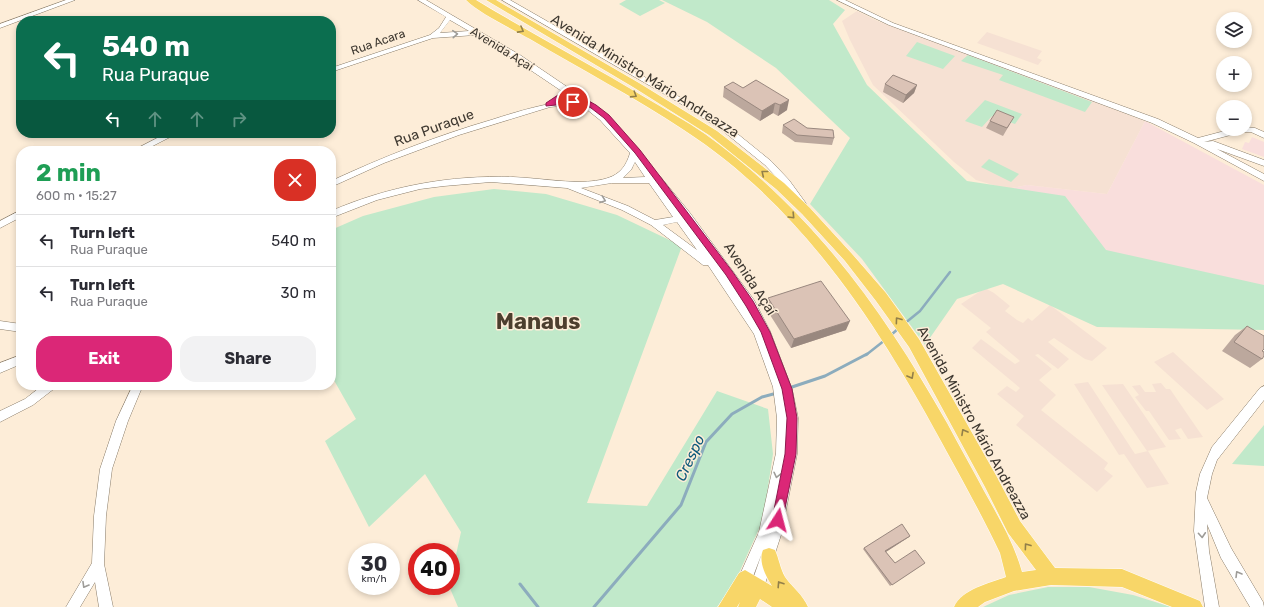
<!DOCTYPE html>
<meta charset="utf-8">
<style>
body{margin:0;font-family:Rubik,sans-serif;background:#f2f2f3;color:#2b2b33;height:100vh;display:flex;flex-direction:column;font-size:15px;white-space:nowrap}
*{box-sizing:border-box;margin:0}
p{font-size:13px;color:#7c7c81}
.icon{flex:none;width:22px;height:22px;fill:none;stroke:currentColor;stroke-width:2;stroke-linecap:round;stroke-linejoin:round}
.map{position:relative;flex:1;overflow:hidden}
.side{position:absolute;left:16px;top:146px;width:320px;height:244px;display:flex;flex-direction:column;background:#fff;border-radius:16px;box-shadow:0 2px 6px #0003}
.side>*{flex:none}
.top-card{position:absolute;left:16px;top:16px;width:320px;height:122px;border-radius:16px;box-shadow:0 2px 6px #0003;background:#0b6e4f;color:#fff;overflow:hidden}
.buttons{position:absolute;left:1216px;top:12px;display:grid;gap:8px}
.buttons a{display:grid;place-items:center;width:36px;height:36px;border-radius:50%;background:#fff;box-shadow:0 2px 6px #0003;font-size:20px}
.speed{position:absolute;left:348px;top:543px;display:flex;gap:8px;font-size:20px;font-weight:700;text-align:center}
.speed>*{display:grid;place-content:center;width:52px;height:52px;border-radius:50%;background:#fff;box-shadow:0 2px 6px #0003;line-height:1}
.speed small{font-size:10px;font-weight:400}
.speed .limit{border:6px solid #d22;background:#fff;color:#111}
.pin{position:absolute;display:grid;place-items:center;width:34px;height:34px;color:#fff;margin:-17px;border:2px solid #fff;border-radius:50%;box-shadow:0 1px 4px #0007}
.me{position:absolute;width:44px;margin:-22px;rotate:9deg;stroke-linejoin:round;filter:drop-shadow(0 0 3px #0008)}
.turn{display:flex;align-items:center;gap:14px;height:84px;padding:0 20px;font-size:18px}
.turn .icon{width:52px;height:52px;stroke-width:2.5}
.turn b{display:block;font-size:28px;line-height:34px}
.lanes{display:flex;align-items:center;height:38px;padding:0 20px;background:#0003;justify-content:center;gap:20px;direction:ltr}
.lanes .off{opacity:.35}
.round{display:grid;place-items:center;flex:none;width:42px;height:42px;border-radius:16px;background:#f2f2f3}
.headline{display:flex;align-items:center;justify-content:space-between;height:68px;padding:0 20px}
h1{font-size:24px;font-weight:700;line-height:30px;color:#1e9e55}
.button{display:flex;gap:8px;margin-top:auto;padding:8px 20px}
.button a{flex:1;height:46px;border-radius:16px;background:#db2777;color:#fff;font-size:16px;font-weight:700;line-height:46px;text-align:center}
.button a+a{background:#f2f2f3;color:#2b2b33}
ul{padding:0;list-style:none}
li{display:flex;align-items:center;gap:12px;height:52px;padding:0 20px;border-top:1px solid #e1e1e2}
li div{flex:1}
li b{display:block;font-size:15px}
li em{font-style:normal}
.map>svg:first-child{display:block}
.education{fill:#f6e1d3}
.medical{fill:#f9dedc}
.green{fill:#c1e9ca}
.lines{fill:none;stroke-linecap:round;stroke-linejoin:round}
.stream-far1{stroke:#8cacbd;stroke-width:2.5}
.stream{stroke:#8cacbd;stroke-width:3}
.minor-casing{stroke:#897c69;stroke-width:1}
.major-casing{stroke:#fff;stroke-width:1}
.minor{fill:#fff;fill-rule:evenodd}
.major{fill:#f8d668;fill-rule:evenodd}
.wall{fill:#bca89d}
.shaded-wall{fill:#99887f}
.building{fill:#dbc3b6;stroke:#99887f}
.oneway{stroke:#927f49}
.oneway2{stroke:#9e9c98}
.route{fill:#db2777;stroke:#8e194d}
.labels{text-anchor:middle;dominant-baseline:central;stroke-width:3;stroke-linejoin:round;paint-order:stroke}
.far-street-label{font-size:12px;fill:#3e3830;stroke:#fdedd8}
.street-label{font-size:14px;fill:#3e3830;stroke:#fdedd8}
.water-label{font-size:15px;font-style:italic;fill:#0e5a7b;stroke:#fdedd8}
.town-label{font-size:22px;font-weight:bold;fill:#4c3f2e;stroke:#fdedd8}
</style>
<div class="map">
<svg width="1264" height="607" viewBox="0 0 1264 607">
<rect width="100%" height="100%" fill="#fdedd8"/>
<!-- education -->
<path class="education" d="M857,11l18,9 270,101 -38,73 -80,-9 -20,4 -31,-9 -22,-18 -81,-77 -23,-45 -8,-19z
M987,32l55,19 -5,7 5,2 -4,5 -61,-22z
M985,288l9,5 16,13 -5,5 12,9 6,3 5,-5 4,3 18,-16 57,43 -15,13 -7,-2 -31,-21 -6,4 21,17 -11,10 -20,-15 -3,1 17,14 -13,11 17,15 -15,15 67,53 -4,6 9,7 -16,16 -81,-67 8,-9 -27,-22 10,-8 9,6 4,-4 -48,-40 9,-9 34,25 5,-3 -34,-29 5,-4 -30,-24z
M1173,352l51,47 -17,11 -53,-48z
M1088,382l47,72 13,-3 21,33 -22,4 -23,-34 -5,1 -45,-71z
M1161,383l5,6h4l33,48 -15,2 -7,-11 -6,2 6,9 -12,1 -20,-29h-3l-11,-14 4,-2 -7,-9 8,-1 5,7h11l-4,-8z
M1123,384l43,63 -19,4 -45,-66z"/>
<!-- medical -->
<path class="medical" d="M1145,121l119,64v101l-245,-49 -12,-48 20,-4 80,9z
M1252,137l12,5v15l-22,-8 3,-7 4,1z"/>
<!-- green -->
<path class="green" d="M626,0h33l6,3 -25,13 -21,-12z
M662,0h167l16,10 -12,14 34,61 100,96 98,15 41,54 158,35v45l-167,-3 -94,-43 -46,15 -32,46 -63,-86 -52,-55 40,-66 -74,-70 -69,-46z
M917,42l38,14 -12,13 -37,-13z
M968,55l124,47 -7,10 -86,-32 4,-5 -42,-14z
M985,100l37,14 -7,10 -23,-8 -10,11 -17,-6z
M989,159l30,15 -8,8 -30,-15z
M494,189l52,5 71,21 65,31 -95,257 60,3 70,-115 51,18 5,45 -10,66 -29,64 -17,23h-259l-9,-21h2v-8l10,-46 -36,-58 -56,53 -44,-86 31,-22 -25,-44v-145l32,-14 71,-19z
M1264,425v41l-32,-2z
M1048,587h41l44,8 38,12h-188l26,-12z"/>
<g class="lines">
<!-- stream-far1 -->
<path class="stream-far1" d="M904,324l16,-13 30,-39
M891,335l8,-7
M866,355l19,-15"/>
<!-- stream -->
<path class="stream" d="M789,388l36,-12 42,-22
M520,584l18,23
M594,607l87,-102 25,-63 26,-28 30,-17 15,-4"/>
<defs>
<path id="minor" d="M66,0h9l-75,28v-4z
M418,0h8l94,55 65,44 21,17 31,35 16,24h6l31,38 64,87 16,31 22,58 6,29 -1,36 -16,81 -19,58 -5,2 -5,-2 -2,-5 12,-35 -12,31 -5,2 -5,-2 -2,-5 21,-47 17,-79 1,-35 -4,-31 -19,-53 -46,-69h-5l-52,-40 -29,-15 -55,-22 -76,-6 -47,4 -24,3 -43,11 -46,18v-7c58,-25 119,-36 182,-34 23,1 47,5 70,5 23,-2 40,-4 47,-29l-30,-33 -20,-16 -30,3 -91,28 -75,28 -53,24v-6c52,-24 105,-45 160,-61 28,-9 55,-17 84,-20l-61,-41 -39,-24 -42,3 -102,34v-4l99,-33 9,-7 7,-11zM450,20l19,11 -29,2zM635,162l10,15 -22,1 8,-8zM612,183h37l24,34 -18,3 -27,-14 -47,-18zM677,222l20,28 -34,-25z
M502,0h8l173,99 46,28 42,34 18,19 16,22 1,2 -1,2h-6l-16,-22 -18,-19 -42,-34 -45,-29z
M837,0h8l48,23 265,96 40,19 34,-9h13v-2l10,1 9,4v6l-13,-6h-9l-38,10 9,-1 51,19v6l-47,-17 47,25v7l-70,-38 -42,-20 -263,-98z
M167,133h11l-35,18h-11z
M21,210v7l-21,11v-7z
M0,321l21,3v8l-21,-3z
M21,355v9l-21,9v-10z
M43,385h13l-1,3 -22,17 -33,17v-11l25,-12z
M133,385h10l-15,36 -16,48 -6,47 -2,48 9,43h-14l-4,-25 -15,25h-14l26,-44 2,-47 6,-47 16,-48z
M1264,386v14l-47,60 -5,14 -5,24 24,50 32,54 1,5h-14l-29,-49 -14,-34 2,27 10,56h-14l-11,-76 2,-39 4,-18 12,-27 48,-59z"/>
<path id="major" d="M466,0h10c56,34 114,64 170,98 20,12 40,23 59,36 107,77 178,176 242,289 12,23 25,45 37,68 15,27 30,52 38,81l14,-2 -28,-37 -23,-46 -76,-140 -33,-46 -31,-40 -43,-47 -26,-25 -67,-54 -76,-48 -147,-87h10l143,83 78,48 67,52 26,25 43,47 33,38 33,46 78,138 23,44 35,47 67,1 78,32 3,6h-31l-50,-20 -71,-2 -37,6 -29,11 -7,5h-24c8,-18 36,-24 52,-30l-6,-24c-16,-34 -35,-68 -53,-101 -66,-123 -144,-245 -263,-322 -50,-33 -103,-61 -154,-91 -18,-10 -51,-26 -64,-39z
M769,548l6,2c4,9 5,18 10,27 7,10 18,18 23,30h-36l-12,-8 -4,8h-18l2,-5 -3,5h-19l21,-34 6,-3 27,16c-6,-10 -14,-24 -9,-36z"/>
</defs>
<!-- minor casing -->
<use href="#minor" class="minor-casing"/>
<!-- major casing -->
<use href="#major" class="major-casing"/>
<!-- minor -->
<use href="#minor" class="minor"/>
<!-- major -->
<use href="#major" class="major"/>
</g>
<!-- wall -->
<path class="wall" d="M756,80l31,30 -9,6 -5,-3 -13,8 -37,-24 1,-10 19,1z
M885,84l32,1 -3,8 -11,10 -20,-11z
M990,121l20,3 -7,12 -17,-8z
M783,125l24,3 27,10 -2,7 -37,-3 -13,-9z
M768,298l78,32 -55,18 -26,-41z
M1247,326l15,25v8l-12,9 -28,-17 13,-16z
M910,536l-1,1 -23,15 9,11h30l-35,23 -27,-37 1,-1z"/>
<!-- shaded-wall -->
<path class="shaded-wall" d="M917,85l-3,8 -11,10 3,-8z
M789,100l-2,10 -9,6 2,-11z
M775,103l-2,10 -13,8 2,-10z
M850,321l-4,9 -55,18 3,-9z
M910,536l-1,1 -25,16 1,-2z"/>
<!-- building -->
<path class="building" d="M893,75l24,10 -11,10 -21,-11z
M756,80l33,20 -9,5 -5,-2 -13,8 -38,-24 9,-5 10,6z
M997,110l17,7 -7,11 -17,-7z
M794,119l13,9 26,2 1,8 -37,-3 -14,-10z
M821,281l29,40 -56,18 -26,-41z
M1247,326l17,10v13l-2,2 2,1v4l-2,3 -28,-17z
M902,524l8,12 -25,15 10,12 20,-13 10,13 -33,22 -28,-37z"/>
<!-- one-way arrows -->
<defs><path id="oneway-chevron" d="M-2-3.5L2.5 0L-2 3.5" fill="none" stroke-width="1.6" stroke-linecap="round" stroke-linejoin="round"/></defs>
<g class="oneway">
<use href="#oneway-chevron" transform="translate(521 30) rotate(29)"/>
<use href="#oneway-chevron" transform="translate(634 95) rotate(32)"/>
<use href="#oneway-chevron" transform="translate(764 173) rotate(-141)"/>
<use href="#oneway-chevron" transform="translate(792 216) rotate(46)"/>
<use href="#oneway-chevron" transform="translate(898 320) rotate(-126)"/>
<use href="#oneway-chevron" transform="translate(911 376) rotate(61)"/>
<use href="#oneway-chevron" transform="translate(964 432) rotate(-119)"/>
<use href="#oneway-chevron" transform="translate(1027 546) rotate(-126)"/>
<use href="#oneway-chevron" transform="translate(780 584) rotate(-123)"/>
</g>
<g class="oneway2">
<use href="#oneway-chevron" transform="translate(455 34) rotate(-4)"/>
<use href="#oneway-chevron" transform="translate(603 200) rotate(20)"/>
<use href="#oneway-chevron" transform="translate(777 475) rotate(103)"/>
<use href="#oneway-chevron" transform="translate(1202 535) rotate(86)"/>
<use href="#oneway-chevron" transform="translate(1238 574) rotate(-121)"/>
<use href="#oneway-chevron" transform="translate(85 585) rotate(120)"/>
</g>
<!-- route -->
<path class="route" d="M567,89l29,16 13,10 31,35 92,121 21,30 17,31 22,57 5,29 -1,36 -14,69 -4,2 -4,-2 -2,-3 13,-66 2,-36 -5,-29 -21,-57 -15,-26 -20,-31 -91,-122 -31,-35 -13,-10 -23,-14 -8,7 16,-1v3l-30,3v-3z"/>
<g class="labels">
<!-- far-street labels -->
<g class="far-street-label">
<text transform="translate(378 42) rotate(-19)">Rua Acara</text>
<text transform="translate(502 49) rotate(32)">Avenida Açaí</text>
</g>
<!-- street labels -->
<g class="street-label">
<text transform="translate(645 76) rotate(32)">Avenida Ministro Mário Andreazza</text>
<text transform="translate(434 128) rotate(-20)">Rua Puraque</text>
<text transform="translate(750 279) rotate(57)">Avenida Açaí</text>
<text transform="translate(974 423) rotate(61)">Avenida Ministro Mário Andreazza</text>
</g>
<!-- water labels -->
<g class="water-label">
<text transform="translate(690 458) rotate(-65)">Crespo</text>
</g>
<!-- town labels -->
<g class="town-label">
<text x="538" y="321">Manaus</text>
</g>
</g>
</svg>
<div class="buttons">
<a><svg class="icon" aria-label="layers" viewBox="0 0 24 24"><path d="M12 4l9 5-9 5-9-5zM3 14l9 5 9-5"/></svg></a>
<a>+</a>
<a>−</a>
</div>
<div class="speed"><div>30<small>km/h</small></div><div class="limit">40</div></div>
<div class="pin" style="left:573px;top:102px;background:#d93025"><svg class="icon" aria-label="arrive" viewBox="0 0 24 24"><path d="M6 21V4h12l-3 4 3 4H6"/></svg></div>
<svg class="me" style="left:778px;top:520px" viewBox="-20 -20 40 40"><path d="M0-17L14 15 0 8-14 15z" fill="#db2777" stroke="#fff" stroke-width="4"/></svg>
<div class="top-card">
<div class="turn"><svg class="icon" aria-label="left" viewBox="0 0 24 24"><path d="M17 20v-9H6M10 6l-5 5 5 5"/></svg><div><b>540 m</b>Rua Puraque</div></div>
<div class="lanes"><svg class="icon" aria-label="left" viewBox="0 0 24 24"><path d="M17 20v-9H6M10 6l-5 5 5 5"/></svg><svg class="icon off" aria-label="ahead" viewBox="0 0 24 24"><path d="M12 20V5M6 11l6-6 6 6"/></svg><svg class="icon off" aria-label="ahead" viewBox="0 0 24 24"><path d="M12 20V5M6 11l6-6 6 6"/></svg><svg class="icon off" aria-label="right" viewBox="0 0 24 24"><path d="M7 20v-9h11M14 6l5 5-5 5"/></svg></div>
</div>
<section class="side">
<div class="headline"><div><h1>2 min</h1><p>600 m · 15:27</p></div><a class="round" style="background:#d93025;color:#fff"><svg class="icon" aria-label="close" viewBox="0 0 24 24"><path d="M6 6l12 12M18 6L6 18"/></svg></a></div>
<ul>
<li><svg class="icon" aria-label="left" viewBox="0 0 24 24"><path d="M17 20v-9H6M10 6l-5 5 5 5"/></svg><div><b>Turn left</b><p>Rua Puraque</p></div><em>540 m</em></li>
<li><svg class="icon" aria-label="left" viewBox="0 0 24 24"><path d="M17 20v-9H6M10 6l-5 5 5 5"/></svg><div><b>Turn left</b><p>Rua Puraque</p></div><em>30 m</em></li>
</ul>
<div class="button"><a>Exit</a><a>Share</a></div>
</section>
</div>
